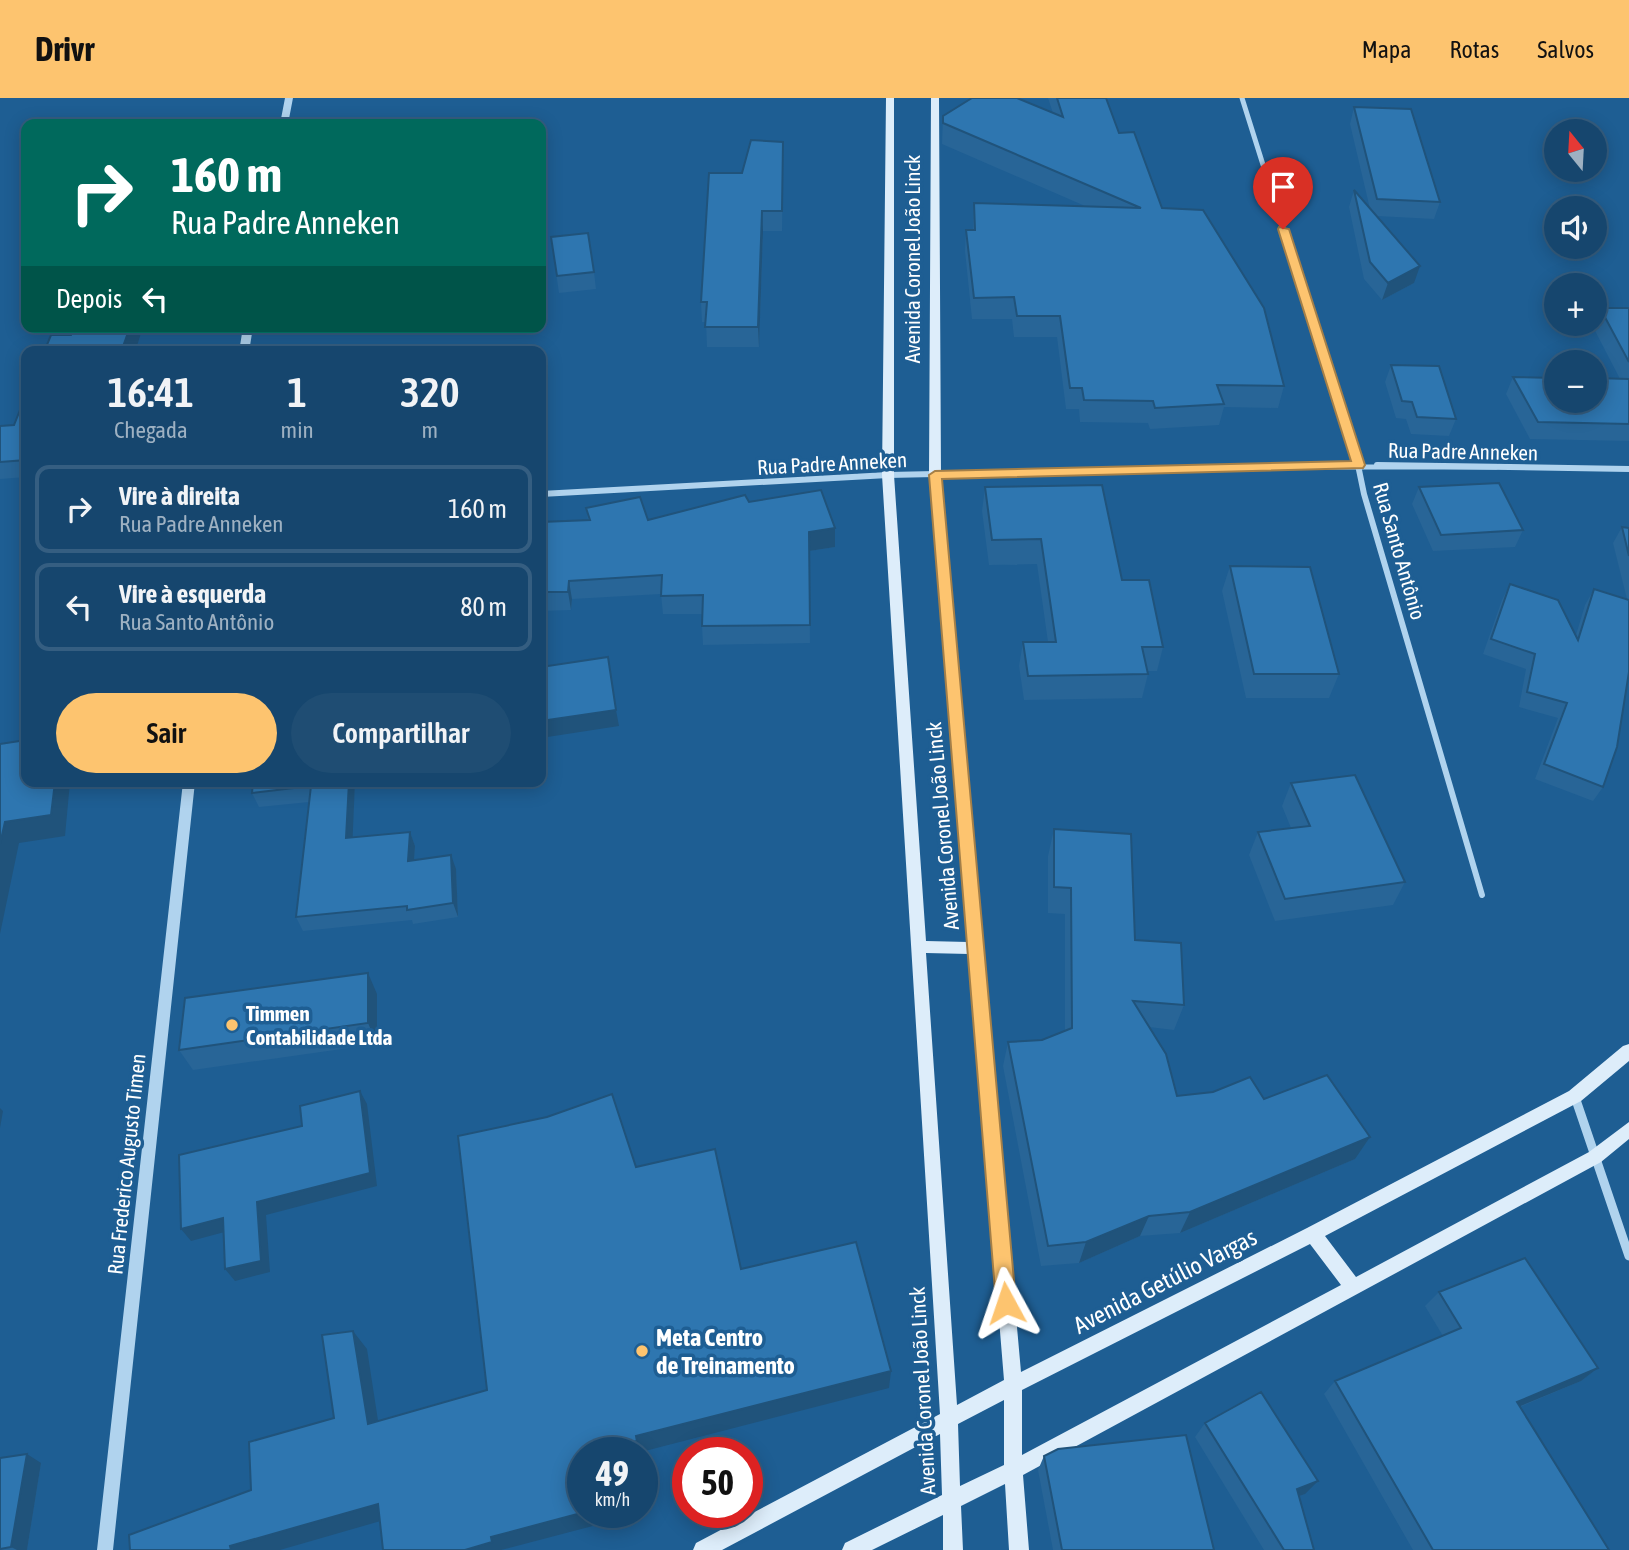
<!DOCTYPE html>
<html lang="pt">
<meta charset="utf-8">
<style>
body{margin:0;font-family:"Asap Condensed",sans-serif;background:#1f4d73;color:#f1f3f6;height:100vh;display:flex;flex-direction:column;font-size:26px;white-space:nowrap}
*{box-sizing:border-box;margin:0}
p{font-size:23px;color:#9eb1c2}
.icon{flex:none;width:38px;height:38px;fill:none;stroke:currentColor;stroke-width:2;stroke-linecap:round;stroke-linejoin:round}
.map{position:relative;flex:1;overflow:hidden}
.details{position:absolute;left:21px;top:248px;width:525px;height:441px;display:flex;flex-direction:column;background:#16466e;border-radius:14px;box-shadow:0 4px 18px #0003,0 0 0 2px #355e81}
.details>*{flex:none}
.banner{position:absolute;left:21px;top:21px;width:525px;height:214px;border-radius:14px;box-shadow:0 4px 18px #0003,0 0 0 2px #355e81;background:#00695c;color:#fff;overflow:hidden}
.needle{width:46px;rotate:342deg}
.tools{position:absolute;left:1544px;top:21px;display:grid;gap:14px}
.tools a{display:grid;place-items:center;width:63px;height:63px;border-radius:50%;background:#16466e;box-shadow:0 4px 18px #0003,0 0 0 2px #355e81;font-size:35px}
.speed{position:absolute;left:567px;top:1339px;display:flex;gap:14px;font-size:35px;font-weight:700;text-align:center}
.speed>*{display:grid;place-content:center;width:91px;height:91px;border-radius:50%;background:#16466e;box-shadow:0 4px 18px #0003,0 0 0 2px #355e81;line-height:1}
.speed small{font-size:18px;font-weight:400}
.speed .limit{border:10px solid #d22;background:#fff;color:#111}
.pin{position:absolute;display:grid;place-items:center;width:60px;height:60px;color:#fff;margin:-72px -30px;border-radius:50% 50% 50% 0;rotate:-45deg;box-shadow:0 0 7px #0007}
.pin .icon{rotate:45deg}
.me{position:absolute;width:77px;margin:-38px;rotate:355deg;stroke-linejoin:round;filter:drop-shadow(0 0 5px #0008)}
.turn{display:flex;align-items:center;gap:24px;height:147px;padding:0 35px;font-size:32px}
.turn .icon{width:91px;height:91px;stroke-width:2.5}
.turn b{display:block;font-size:49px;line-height:60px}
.then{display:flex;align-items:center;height:66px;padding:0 35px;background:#0003;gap:14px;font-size:26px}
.eta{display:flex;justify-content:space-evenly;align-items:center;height:119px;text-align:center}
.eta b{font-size:42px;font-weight:600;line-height:49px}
.button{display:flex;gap:14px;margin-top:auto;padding:14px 35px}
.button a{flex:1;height:80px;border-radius:42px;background:#fdc46f;color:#111;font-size:28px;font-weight:600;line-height:80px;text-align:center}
.button a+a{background:#1f4d73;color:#f1f3f6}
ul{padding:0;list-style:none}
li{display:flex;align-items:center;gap:21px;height:88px;margin:0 14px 10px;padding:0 21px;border:4px solid #355e81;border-radius:14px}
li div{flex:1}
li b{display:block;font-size:26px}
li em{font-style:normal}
header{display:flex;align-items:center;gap:42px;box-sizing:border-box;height:98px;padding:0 35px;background:#fdc46f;color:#111}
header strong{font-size:33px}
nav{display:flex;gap:38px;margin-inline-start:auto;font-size:24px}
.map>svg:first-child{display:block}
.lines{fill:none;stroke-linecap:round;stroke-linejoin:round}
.minor-far2{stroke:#b0d3ee;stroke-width:5}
.minor-far1{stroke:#b0d3ee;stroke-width:6}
.minor{stroke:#b0d3ee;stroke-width:9}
.tertiary{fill:#b0d3ee;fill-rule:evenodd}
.secondary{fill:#ddedfa;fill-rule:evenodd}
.wall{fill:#286597}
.shaded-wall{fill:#20537b}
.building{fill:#2e76b0;stroke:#20537b;stroke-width:2}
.route{fill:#fdc46f;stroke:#a47f48;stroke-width:2}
.poi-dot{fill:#fdc46f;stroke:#1e5e93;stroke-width:2.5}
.labels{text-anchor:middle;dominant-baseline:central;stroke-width:7;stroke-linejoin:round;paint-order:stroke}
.street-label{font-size:21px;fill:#fff;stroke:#1e5e93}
.poi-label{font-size:21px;font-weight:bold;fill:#fff;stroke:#1e5e93;text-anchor:start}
.near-street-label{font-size:24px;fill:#fff;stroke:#1e5e93}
.near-poi-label{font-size:24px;font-weight:bold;fill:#fff;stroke:#1e5e93;text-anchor:start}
</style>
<header>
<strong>Drivr</strong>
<nav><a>Mapa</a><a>Rotas</a><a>Salvos</a></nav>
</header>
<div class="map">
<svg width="1629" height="1452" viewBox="0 0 1629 1452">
<rect width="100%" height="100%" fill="#1e5e93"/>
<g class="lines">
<!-- minor-far2 -->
<path class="minor-far2" d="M1242,0l116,369
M1262,369h234"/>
<!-- minor-far1 -->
<path class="minor-far1" d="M1358,367l6,29 118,401
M1377,367l252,4
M541,396l347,-19 456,-10"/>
<!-- minor -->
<path class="minor" d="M1575,999l54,159"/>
<!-- tertiary -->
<path class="tertiary" d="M285,0h8l-5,26h-8z
M243,229h10l-4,25h-10z
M183,684h12l-82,768h-16z"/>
<!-- secondary -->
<path class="secondary" d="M886,0h8v377l32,466 42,1 -39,-467 2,-377h8l2,377 80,897 286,-144 262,-137 54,-45 6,-2v17l-48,40 -256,135 31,41 233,-125 40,-30v17l-28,23 -578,313 6,75h-20l-4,-66 -44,22 2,44h-20v-35l-71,35h-30l3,-7 97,-48 -2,-61 -218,116h-29l3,-7 244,-129 -58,-939zM926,855l43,1 35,426 -47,25zM1310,1146l31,41 -319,170v-65zM1004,1302v65l-44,21 -2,-62z"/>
</g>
<!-- wall -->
<path class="wall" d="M1048,0h58l13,35 43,75 122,178 -6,22 -54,-1 -5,18 -69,4 -2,-6 -68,-1 -1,-13h-13l-9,-72h-43l-2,-18h-40l-7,-68 1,-21h7l1,-27 111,3 -143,-62 1,-28 110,-3z
M1354,9l86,95 -6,17 -57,-3 37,67 -32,17 -18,-21 -15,-72 5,-17 16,19 -20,-85z
M783,63l-1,70h-19l-4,116h-52l-1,-25h-4l-1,-20 41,-129z
M551,139l43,35 2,17 -37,4z
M1600,210h29v133l-99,-2 -24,-45 7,-17 107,2 -28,-54 2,-1v-5z
M1391,267l65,54 -7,17 -38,-2 -5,-15 -10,-1 -11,-36z
M26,297v82l-26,2v-53l14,-1z
M985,389l137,93 41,67 -6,24h-10l1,3 -6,24 -118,2 -5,-34 4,-24h25l-11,-78 -48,1 -7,-54z
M1419,389l104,43 -8,17 -82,4 -21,-47z
M749,404l86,26v19l-26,4 1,92 -107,2 -1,-19v-12h-39l-2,-20 -89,5 -1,11 -30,1v-89l47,-2 -2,-12 62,12z
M1622,429l7,1v144l-26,115 -10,14 -58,-22 23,-61 -39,-11 7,-38 -43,-15 19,-54 8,-16 66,51 9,-30 9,-16 33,10 -14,-56z
M1230,468l109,108 -10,24h-83l-24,-107z
M253,684h102l-3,55 58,-5 5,14 -1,14 42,9 2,48 -45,7 -1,-4 -109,11 -7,-14 13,-115 -50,5 -7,-14z
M1291,685l114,99 -12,23 -118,16 -26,-66 9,-23 33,-4 -9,-22z
M1054,731l130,176 -10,25 -25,-3 28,69 87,3 91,60 -175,74 -40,3 -61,27 -38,3 -38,-200 5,-24 34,-2 23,-9v-117l-17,-1v-57z
M377,896v50l-184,26 -14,-20z
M1439,1194l159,76 -17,13 -61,26 89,143h-196l-89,-156 11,-13 108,-45 -18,-30z
M1205,1325l100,71 -6,2 15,54h-50l-69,-113z
M1044,1358l170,94h-161l-15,-80z
M0,1360l41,5 -14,87h-27z"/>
<!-- shaded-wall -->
<path class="shaded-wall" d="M762,113l1,20 -4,116 -1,-20z
M1420,168l-6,17 -32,17 6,-17z
M130,229h13l-8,25h-14z
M835,430v19l-26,4v-19z
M569,483l3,18 -1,11 -3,-18z
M616,612l3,16 -78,12v-17z
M55,684h15l-5,54 -46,7 -19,91v-90l5,-22z
M349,684h6l-3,70 -6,-14z
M410,734l5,14 -2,29 -5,-14z
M451,757l5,14 2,48 -5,-14z
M368,875l9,21v50l-9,-21z
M360,993l7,13 10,82 -111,29 4,57 -35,9 -10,-12 32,-67z
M0,1010l3,3 -3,17z
M1370,1039l-15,22 -175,74 10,-21z
M1149,1118l-9,20 -61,27 7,-21z
M223,1120l9,12 -41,11 -10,-12z
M353,1233l14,18 14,91 -13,-16z
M1598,1270l-17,13 -80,33 16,-12z
M891,1273l-2,17 -248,64h-48l43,-16z
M27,1356l14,9 -14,87h-10l-6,-3z
M1318,1383l-13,13 -20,7 12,-12z
M378,1406l13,14 -111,32h-49l-1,-4z
M585,1414h21l2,10 -107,28h-36l26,-13z"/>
<!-- building -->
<path class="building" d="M972,0h45l46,19 -6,-19h49l13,35 15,-1 28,76 41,2 61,98 20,78 -67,-1 7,19 -69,4 -2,-7 -69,-1 -2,-12h-12l-10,-72h-43l-3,-19 -40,1 -8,-68h9l-1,-27 167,5 -198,-85v-7z
M1354,9l57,2 29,93 -63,-3z
M751,42l32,2 -1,69h-20l-4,116h-53l2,-25h-6l8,-129h33z
M1354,92l66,76 -32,17 -18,-21z
M588,135l6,39 -37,4 -6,-39z
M1600,210h29v54z
M74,229h56l-9,25h-77l7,-17h20z
M1391,267l48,1 17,53 -39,-2 -5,-15 -10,-1z
M1513,279l43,1v23h38v-23l35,1v45l-91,-2z
M26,297v65l-26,2v-36l14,-1z
M1499,385l24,47 -82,5 -22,-48z
M1102,387l20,95h27l14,67h-21l6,27 -120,2 -5,-34h33l-15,-103 -49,1 -7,-53z
M821,392l14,38 -26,4 1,93 -108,1 1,-31 -42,1 1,-21 -93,6 -1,11h-27v-70l49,-2 -4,-12 54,-11 8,23 97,-25 4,7z
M1622,429l7,1v28z
M1230,468l80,1 29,107h-85z
M1510,486l48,16 20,40 16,-51 35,11v72l-12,75 -14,40 -59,-23 23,-61 -40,-11 8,-38 -44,-15z
M26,557v14h-4z
M608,559l8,53 -75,11v-54z
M26,642v42h29l-4,33 -46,7 -5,22v-100z
M1355,677l50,107 -120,17 -27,-67 52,-6 -19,-43z
M253,684h96l-3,56 64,-6 -2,29 43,-6 2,48 -46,7v-4l-111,11 15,-131 -59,7z
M1054,731l77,5 4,106 46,3 3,62 -51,-4 33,53 11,42 36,-4 37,-15 14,22 63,-24 43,62 -180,75 -41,4 -63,26 -38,4 -40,-204 34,-2 30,-12 -1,-140 -17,-1z
M368,875v50l-189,27 6,-52z
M360,993l10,82 -113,29 4,59 -36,8 -2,-51 -42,11 -2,-74 123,-29 -2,-20z
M612,996l24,73 79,-18 26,120 115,-27 35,129 -255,65 1,5 -44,11h-10v60h2l-94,25 1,5 -27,8h-82l-5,-46 -148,42 1,4h-101l-1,-15 122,-45 -2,-48 85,-24 -12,-83 31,-4 15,93 119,-34 -29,-254 89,-19z
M1525,1160l73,110 -81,34 92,148h-176l-98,-169 126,-53 -22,-36z
M1261,1294l57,89 -21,8 17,61h-30l-79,-127z
M1186,1337l28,115h-152l-18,-94 14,-7z
M27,1356l-16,93 -11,2v-91z"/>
<!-- route -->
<path class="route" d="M1279,129l10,2 76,236 -2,3 -421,11 74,824 -3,7 -7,3 -7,-3 -3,-7 -67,-828 6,-4 416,-10 -73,-232z"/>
<!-- markers -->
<g class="poi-dot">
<circle cx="232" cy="927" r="7"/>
<circle cx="642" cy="1253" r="7"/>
</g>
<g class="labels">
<!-- street labels -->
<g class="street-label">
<text transform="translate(912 161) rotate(-90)">Avenida Coronel João Linck</text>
<text transform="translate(1463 353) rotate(1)">Rua Padre Anneken</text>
<text transform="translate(832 365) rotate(-3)">Rua Padre Anneken</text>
<text transform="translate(1400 453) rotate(74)">Rua Santo Antônio</text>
<text transform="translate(942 728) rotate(-95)">Avenida Coronel João Linck</text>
<text transform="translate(126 1066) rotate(-84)">Rua Frederico Augusto Timen</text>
<text transform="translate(922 1293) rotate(-93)">Avenida Coronel João Linck</text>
</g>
<!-- poi labels -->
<g class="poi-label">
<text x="246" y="915">Timmen<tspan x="246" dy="24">Contabilidade Ltda</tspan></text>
</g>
<!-- near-street labels -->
<g class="near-street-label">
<text transform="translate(1165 1183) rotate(-27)">Avenida Getúlio Vargas</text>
</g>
<!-- near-poi labels -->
<g class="near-poi-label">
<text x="656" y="1239">Meta Centro<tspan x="656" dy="28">de Treinamento</tspan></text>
</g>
</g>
</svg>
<div class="tools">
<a><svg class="needle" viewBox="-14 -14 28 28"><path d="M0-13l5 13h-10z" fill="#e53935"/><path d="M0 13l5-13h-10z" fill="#9eb1c2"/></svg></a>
<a><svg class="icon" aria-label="sound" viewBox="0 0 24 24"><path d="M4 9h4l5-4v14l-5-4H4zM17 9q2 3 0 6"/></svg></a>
<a>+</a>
<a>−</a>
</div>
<div class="speed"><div>49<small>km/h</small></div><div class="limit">50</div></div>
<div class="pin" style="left:1283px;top:131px;background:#d93025"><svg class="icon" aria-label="arrive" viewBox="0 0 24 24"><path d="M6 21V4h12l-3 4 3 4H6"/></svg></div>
<svg class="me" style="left:1006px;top:1205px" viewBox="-20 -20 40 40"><path d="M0-17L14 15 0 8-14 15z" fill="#fdc46f" stroke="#fff" stroke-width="4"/></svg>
<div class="banner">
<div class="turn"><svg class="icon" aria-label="right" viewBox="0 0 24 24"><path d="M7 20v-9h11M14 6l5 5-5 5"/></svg><div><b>160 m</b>Rua Padre Anneken</div></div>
<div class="then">Depois<svg class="icon" aria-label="left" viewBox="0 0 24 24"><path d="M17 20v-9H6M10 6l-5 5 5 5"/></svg></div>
</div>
<section class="details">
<div class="eta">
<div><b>16:41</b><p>Chegada</p></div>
<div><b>1</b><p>min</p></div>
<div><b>320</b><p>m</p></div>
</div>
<ul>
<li><svg class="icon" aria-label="right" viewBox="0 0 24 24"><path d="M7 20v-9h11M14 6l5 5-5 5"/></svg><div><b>Vire à direita</b><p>Rua Padre Anneken</p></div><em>160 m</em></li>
<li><svg class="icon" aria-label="left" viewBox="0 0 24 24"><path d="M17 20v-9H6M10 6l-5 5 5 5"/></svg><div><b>Vire à esquerda</b><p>Rua Santo Antônio</p></div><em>80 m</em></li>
</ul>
<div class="button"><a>Sair</a><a>Compartilhar</a></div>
</section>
</div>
